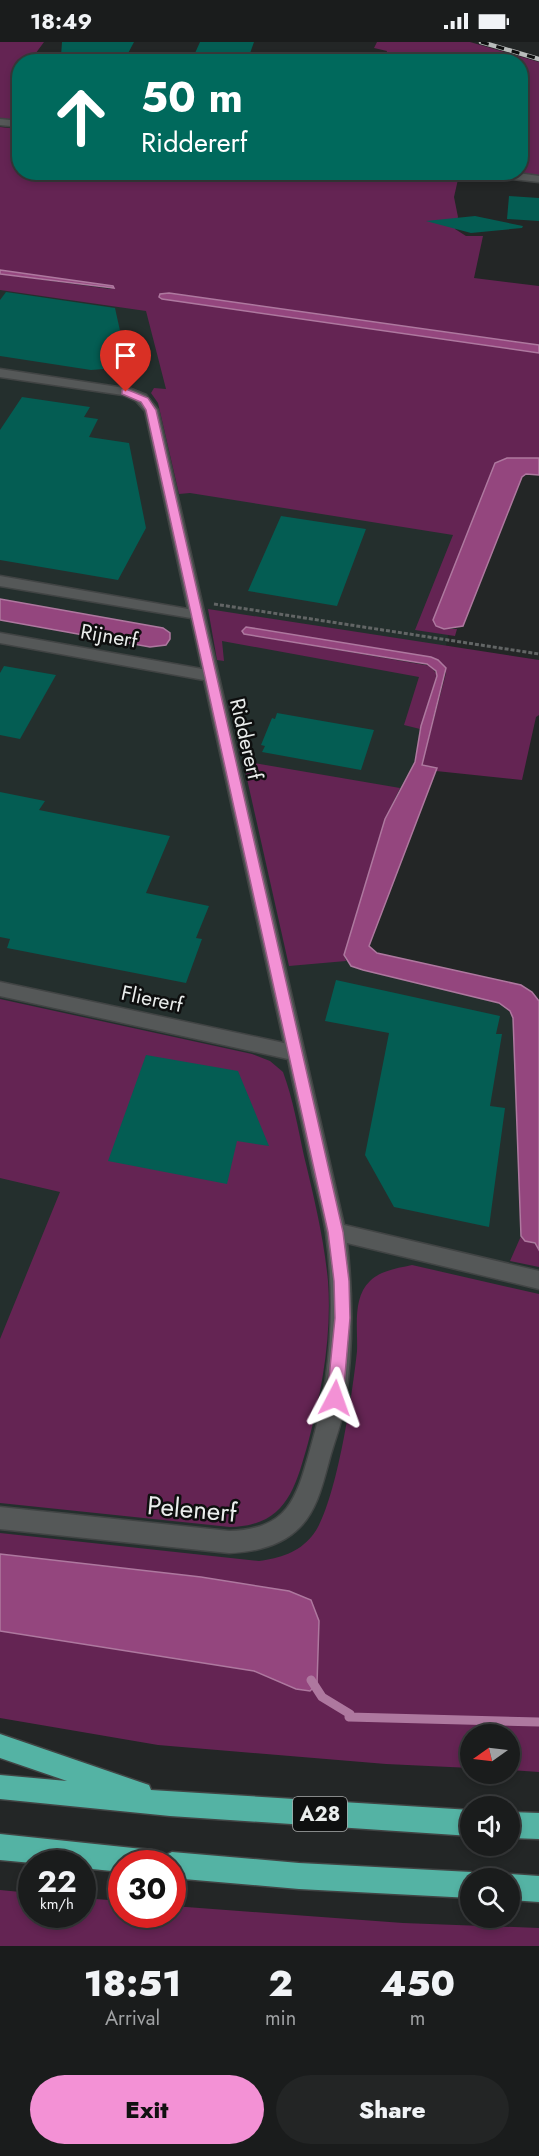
<!DOCTYPE html>
<style>
body{margin:0;font-family:Jost,sans-serif;background:#232525;color:#f1f3f6;height:100vh;display:flex;flex-direction:column;font-size:22px;white-space:nowrap}
*{box-sizing:border-box;margin:0}
p{font-size:20px;color:#9fa1a3}
.icon{flex:none;width:33px;height:33px;fill:none;stroke:currentColor;stroke-width:2;stroke-linecap:round;stroke-linejoin:round}
.map{position:relative;height:1904px;overflow:hidden}
.drawer{display:flex;flex-direction:column;background:#1a1c1c;flex:1}
.drawer>*{flex:none}
.hud{position:absolute;left:12px;top:12px;width:516px;height:126px;border-radius:24px;box-shadow:0 3px 9px #0003,0 0 0 2px #383a3b;background:#00695c;color:#fff;overflow:hidden}
.needle{width:39px;rotate:256deg}
.tools{position:absolute;left:460px;top:1682px;display:grid;gap:12px}
.tools a{display:grid;place-items:center;width:60px;height:60px;border-radius:50%;background:#1a1c1c;box-shadow:0 3px 9px #0003,0 0 0 2px #383a3b;font-size:30px}
.speed{position:absolute;left:18px;top:1808px;display:flex;gap:12px;font-size:30px;font-weight:700;text-align:center}
.speed>*{display:grid;place-content:center;width:78px;height:78px;border-radius:50%;background:#1a1c1c;box-shadow:0 3px 9px #0003,0 0 0 2px #383a3b;line-height:1}
.speed small{font-size:15px;font-weight:400}
.speed .limit{border:9px solid #d22;background:#fff;color:#111}
.pin{position:absolute;display:grid;place-items:center;width:51px;height:51px;color:#fff;margin:-62px -26px;border-radius:50% 50% 50% 0;rotate:-45deg;box-shadow:0 0 6px #0007}
.pin .icon{rotate:45deg}
.me{position:absolute;width:66px;margin:-33px;rotate:4deg;stroke-linejoin:round;filter:drop-shadow(0 0 4px #0008)}
.turn{display:flex;align-items:center;gap:21px;height:126px;padding:0 30px;font-size:27px}
.turn .icon{width:78px;height:78px;stroke-width:2.5}
.turn b{display:block;font-size:42px;line-height:51px}
.eta{display:flex;justify-content:space-evenly;align-items:center;height:102px;text-align:center}
.eta b{font-size:36px;font-weight:800;line-height:42px}
.primary-button{display:flex;gap:12px;margin-top:auto;padding:12px 30px}
.primary-button a{flex:1;height:69px;border-radius:36px;background:#f391d5;color:#111;font-size:24px;font-weight:800;line-height:69px;text-align:center}
.primary-button a+a{background:#232525;color:#f1f3f6}
.status{display:flex;justify-content:space-between;align-items:center;height:42px;padding:0 30px;background:#1a1c1c;direction:ltr}
.status svg{height:16px;fill:currentColor}
.map>svg:first-child{display:block}
.built{fill:#242f2d}
.green{fill:#642453}
.water{fill:#94467e;stroke:#ae789f;stroke-width:1.5}
.lines{fill:none;stroke-linecap:round;stroke-linejoin:round}
.stream{stroke:#ae789f;stroke-width:9}
.building{fill:#045d53}
.minor-casing{stroke:#414444;stroke-width:3}
.motorway-casing{stroke:#414444;stroke-width:3}
.path{stroke:#626565;stroke-width:3;stroke-dasharray:4 2;stroke-linecap:butt}
.minor{fill:#555858;fill-rule:evenodd}
.motorway{fill:#54b3a4;fill-rule:evenodd}
.rail-casing{stroke:#b9bcbb;stroke-width:4.5}
.rail{stroke:#0e0f0f;stroke-width:3;stroke-dasharray:8;stroke-linecap:butt}
.route{fill:#f391d5;stroke:#9e5e8a;stroke-width:1.5}
.labels{text-anchor:middle;dominant-baseline:central;stroke-width:5;stroke-linejoin:round;paint-order:stroke}
.shield{fill:#0e0f0f;stroke:#a8aaaa;stroke-width:1.5}
.shield-label{font-size:20px;font-weight:bold;fill:#eaedec}
.street-label{font-size:21px;fill:#eaedec;stroke:#0e0f0f}
.near-street-label{font-size:26px;fill:#eaedec;stroke:#0e0f0f}
</style>
<div class="status"><b>18:49</b><svg viewBox="0 0 49 12"><path d="M0 12V9h3v3zM5 12V6h3v6zM10 12V3h3v9zM15 12V0h3v12zM26 1h20v11H26zM47 4h2v5h-2z"/></svg></div>
<div class="map">
<svg width="539" height="1904" viewBox="0 0 539 1904">
<rect width="100%" height="100%" fill="#232626"/>
<!-- built -->
<path class="built" d="M0,230l539,78v117l-39,2 -51,163 -31,136 -59,187 172,48 8,242v284l-237,89 -302,-32z"/>
<!-- green -->
<path class="green" d="M0,0h44l-14,19 -10,1 -3,16 2,1v43l-19,-2z
M377,0h93l69,20v114l-28,-3 9,-1v-110l-136,-1 3,-10 -13,-3z
M0,85l19,2 1,43h417l22,3 -5,22 4,20 -3,12 11,7h17l-9,42 65,8v59l-370,-52 -9,1 -1,3 3,2 377,54v105h-23l-72,171h13l-2,7 -40,-6 38,-95 -263,-42 -11,1 -21,-91 -7,-10 3,-5 12,1 -20,-78 -146,-21v-16l110,15 4,-2 -114,-17z
M208,567l331,51v55l-3,2 -14,63 -86,-9 1,-3 -15,-3 24,-92 -4,-10 -200,-33 2,4 187,32 6,9 -17,54 -16,-4 15,-48 -197,-36 2,20 -7,-1z
M243,719l157,27 -15,31 -41,136 2,6 -57,5z
M0,957l252,55 18,7 13,11c10,27 15,56 21,84 10,41 20,83 24,125 4,54 -6,110 -20,162 -13,46 -22,83 -78,84l-230,-24v-164l60,-147 -60,-14z
M521,1194l4,5 10,3 4,6v17l-29,-6z
M412,1223l127,29v478l-29,-2v-36h-39v34l-85,-4 -228,-19 -158,-27v-87l254,40 42,18 14,2 7,-7 -28,-93 -88,-14 -201,-23v-21l259,28c21,-3 39,-8 53,-25 24,-28 41,-146 45,-185 1,-22 -5,-53 13,-70 11,-11 29,-13 42,-16z
M0,1848l31,3 1,21h50l1,-16 38,3 1,13h50l1,-8 230,17 136,5v18h-539z"/>
<!-- water -->
<path class="water" d="M0,228l113,16 1,2 -114,-14z
M169,251l370,52v8l-377,-54 -3,-2 1,-3z
M507,416h32v17l-13,-1 -4,3 -59,149 -19,3 -8,-3 -3,-6 62,-157z
M0,557l163,29 7,5v6l-4,6 -16,2 -150,-27z
M246,585l185,30 7,3 8,8 -24,97 15,3 -68,178 8,7 144,32 11,7 7,9v249l-4,-7 -10,-2 -4,-5 -8,-218 -3,-7 -11,-8 -136,-33 -12,-4 -7,-11 41,-136 30,-57 6,-36 16,-50 -1,-5 -9,-7 -183,-30 -2,-3z
M0,1512l201,23 88,14 22,9 8,21 -2,63 -7,7 -14,-2 -42,-18 -254,-40z"/>
<g class="lines">
<!-- stream -->
<path class="stream" d="M311,1638l11,17 28,17 -1,3 190,5"/>
</g>
<!-- building -->
<path class="building" d="M62,0h72l-10,19 -63,-5z
M200,0h54l-7,20h-56z
M509,154l30,2v23l-32,-2z
M475,174l48,10 -1,2 -51,5 -45,-12z
M6,250l109,16 13,59 -37,3 -91,-14v-56z
M22,355l68,10 -6,10 14,2 -9,18 40,6 17,85 -28,52 -118,-20v-130z
M281,474l85,13 -29,77 -89,-15z
M4,624l52,9 -36,64 -20,-4v-62z
M277,671l97,17 -13,40 -99,-18 3,-6 -4,-1 11,-27 3,1z
M0,750l45,9 -6,9 131,26 -24,57 63,13 -13,32 6,1 -16,44 -179,-35 3,-9 -10,-2z
M336,938l164,36 -4,18h6l-12,72 15,2 -16,119 -95,-20 -29,-52 24,-122 -64,-12z
M146,1013l92,16 31,75 -32,-5 -10,43 -119,-23z"/>
<g class="lines">
<defs>
<path id="minor" d="M0,77l20,2v6l-20,-2z
M472,130h39l28,4v6l-62,-7z
M0,327l131,20 15,6 12,15 186,815 195,46v18l-192,-46c6,53 6,107 -2,160 -3,20 -11,39 -16,58 -6,22 -12,49 -29,66 -18,19 -46,25 -71,26l-229,-24v-22l229,24c59,-2 67,-31 81,-81 21,-70 26,-144 16,-217 -3,-19 -8,-39 -13,-58 -8,-39 -17,-77 -25,-116l-288,-63v-14l284,61 -80,-363 -204,-37v-10l202,36 -11,-51 -191,-32v-10l188,33 -43,-198 -9,-10 -13,-6 -123,-18z"/>
<path id="motorway" d="M0,1692l140,48 9,3 2,5 320,20v26l-301,-20 -170,-17v-24l67,6 -67,-23z
M510,1770l29,1v26l-29,-1z
M0,1792l152,16 9,4 1,3 10,-5 127,11 172,9 10,6h-10v20l-172,-9 -127,-11v-15h-50v9l-40,-4v-5h-50l-32,-3z
M510,1832l29,2v26l-29,-2v-22h-9z"/>
</defs>
<!-- minor casing -->
<use href="#minor" class="minor-casing"/>
<!-- motorway casing -->
<use href="#motorway" class="motorway-casing"/>
<!-- path -->
<path class="path" d="M214,562l325,50"/>
<!-- minor -->
<use href="#minor" class="minor"/>
<!-- motorway -->
<use href="#motorway" class="motorway"/>
<defs>
<path id="rail" d="M481,0l58,17"/>
</defs>
<!-- rail casing -->
<use href="#rail" class="rail-casing"/>
<!-- rail -->
<use href="#rail" class="rail"/>
</g>
<!-- route -->
<path class="route" d="M126,347l22,9 8,12 187,822 6,49 1,37 -7,80 -2,5 -6,2 -5,-2 -3,-5 8,-80 -1,-37 -6,-49 -182,-822 -5,-8 -19,-8v-4z"/>
<g class="labels">
<!-- shield labels -->
<rect class="shield" x="293" y="1755" width="54" height="34" rx="4.5"/>
<g class="shield-label">
<text x="320" y="1772">A28</text>
</g>
<!-- street labels -->
<g class="street-label">
<text transform="translate(109 594) rotate(10)">Rijnerf</text>
<text transform="translate(246 697) rotate(77)">Riddererf</text>
<text transform="translate(152 957) rotate(12)">Fliererf</text>
</g>
<!-- near-street labels -->
<g class="near-street-label">
<text transform="translate(192 1467) rotate(5)">Pelenerf</text>
</g>
</g>
</svg>
<div class="tools">
<a><svg class="needle" viewBox="-14 -14 28 28"><path d="M0-13l5 13h-10z" fill="#e53935"/><path d="M0 13l5-13h-10z" fill="#9fa1a3"/></svg></a>
<a><svg class="icon" aria-label="sound" viewBox="0 0 24 24"><path d="M4 9h4l5-4v14l-5-4H4zM17 9q2 3 0 6"/></svg></a>
<a><svg class="icon" aria-label="search" viewBox="0 0 24 24"><circle cx="10" cy="10" r="6"/><path d="M15 15l6 6"/></svg></a>
</div>
<div class="speed"><div>22<small>km/h</small></div><div class="limit">30</div></div>
<div class="pin" style="left:126px;top:350px;background:#d93025"><svg class="icon" aria-label="arrive" viewBox="0 0 24 24"><path d="M6 21V4h12l-3 4 3 4H6"/></svg></div>
<svg class="me" style="left:335px;top:1356px" viewBox="-20 -20 40 40"><path d="M0-17L14 15 0 8-14 15z" fill="#f391d5" stroke="#fff" stroke-width="4"/></svg>
<div class="hud">
<div class="turn"><svg class="icon" aria-label="ahead" viewBox="0 0 24 24"><path d="M12 20V5M6 11l6-6 6 6"/></svg><div><b>50 m</b>Riddererf</div></div>
</div>
</div>
<section class="drawer">
<div class="eta">
<div><b>18:51</b><p>Arrival</p></div>
<div><b>2</b><p>min</p></div>
<div><b>450</b><p>m</p></div>
</div>
<div class="primary-button"><a>Exit</a><a>Share</a></div>
</section>
